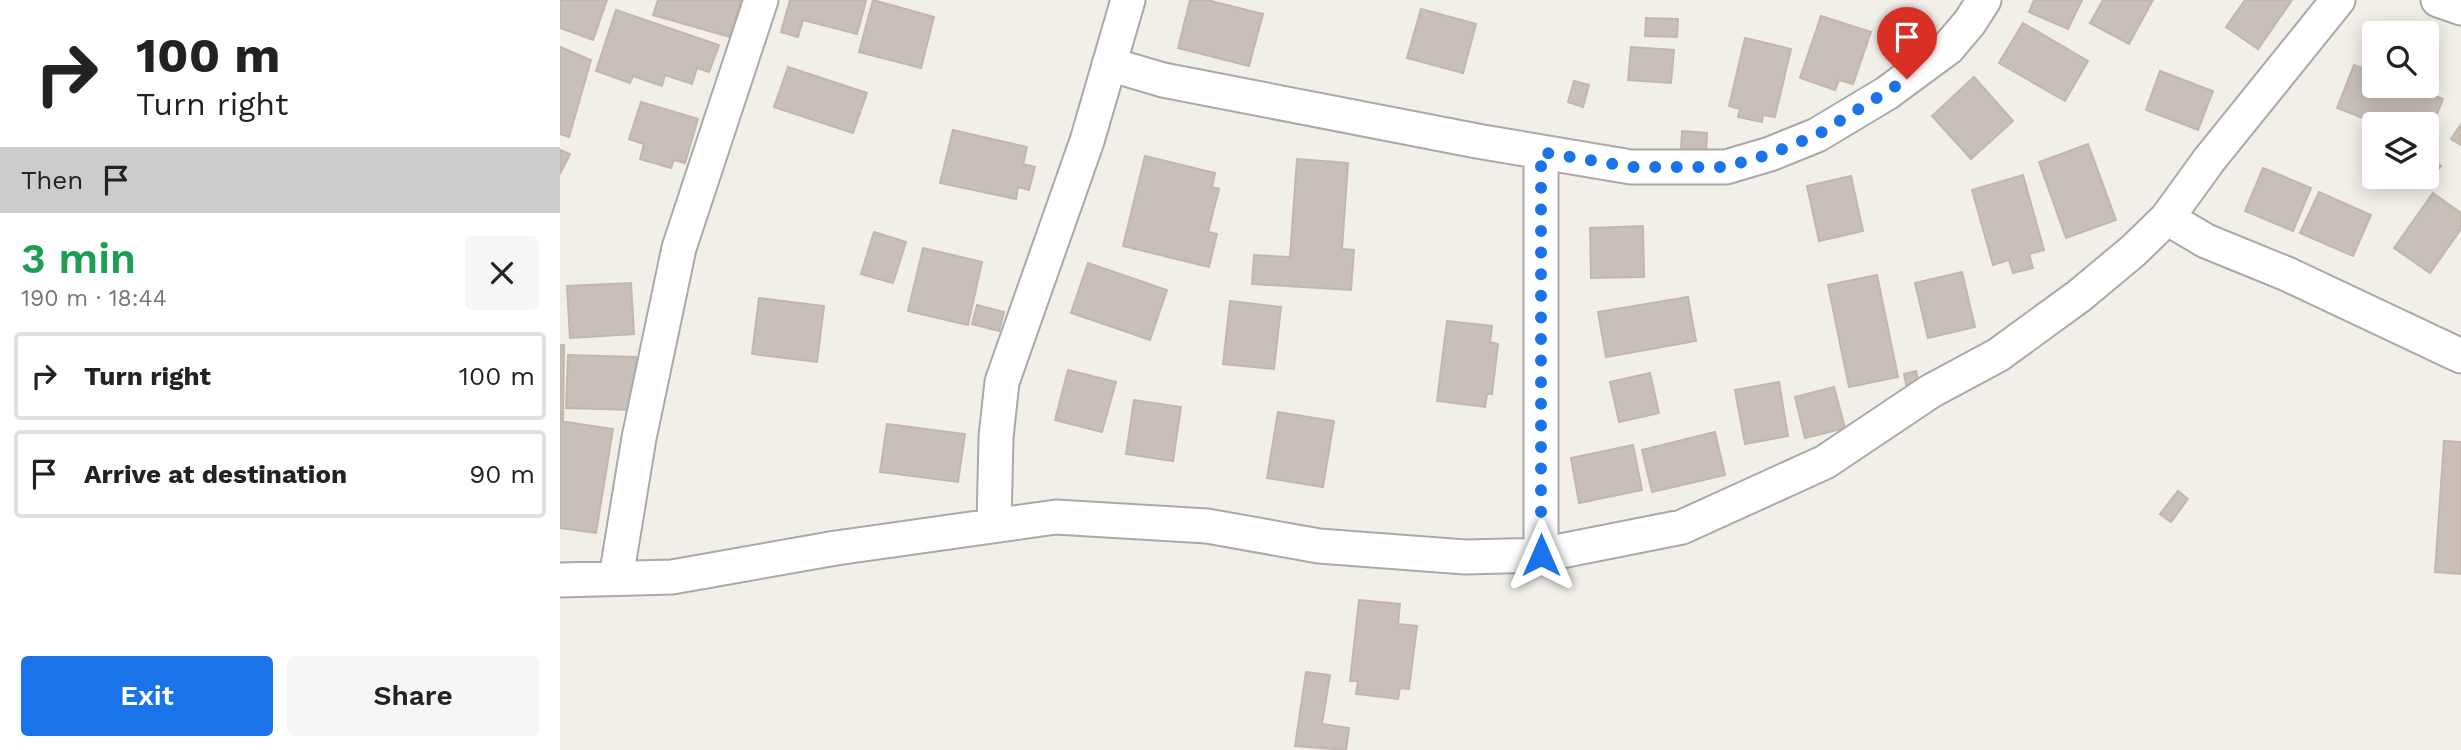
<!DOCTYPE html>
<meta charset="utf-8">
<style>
body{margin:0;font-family:"Work Sans",sans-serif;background:#f6f6f6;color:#222;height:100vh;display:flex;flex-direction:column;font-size:26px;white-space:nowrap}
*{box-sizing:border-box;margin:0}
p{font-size:23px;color:#767676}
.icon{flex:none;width:38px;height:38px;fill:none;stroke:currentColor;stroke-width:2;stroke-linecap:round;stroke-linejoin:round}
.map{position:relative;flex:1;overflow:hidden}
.details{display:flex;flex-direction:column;background:#fff;width:560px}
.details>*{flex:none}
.banner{background:#fff;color:#222;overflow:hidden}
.controls{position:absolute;left:1802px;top:21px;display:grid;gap:14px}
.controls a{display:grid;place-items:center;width:77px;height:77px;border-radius:7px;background:#fff;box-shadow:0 4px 18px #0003;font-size:35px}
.pin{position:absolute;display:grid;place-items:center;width:60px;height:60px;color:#fff;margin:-72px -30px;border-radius:50% 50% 50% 0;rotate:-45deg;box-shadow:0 0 7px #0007}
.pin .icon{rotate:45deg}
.me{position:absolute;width:77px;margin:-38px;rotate:0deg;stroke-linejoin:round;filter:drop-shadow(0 0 5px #0008)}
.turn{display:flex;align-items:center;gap:24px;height:147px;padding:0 21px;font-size:32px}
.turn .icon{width:91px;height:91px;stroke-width:2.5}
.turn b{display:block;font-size:49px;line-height:60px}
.then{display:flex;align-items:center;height:66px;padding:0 21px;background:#0003;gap:14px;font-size:26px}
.round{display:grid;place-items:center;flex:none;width:74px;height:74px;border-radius:7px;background:#f6f6f6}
.head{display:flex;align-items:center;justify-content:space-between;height:119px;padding:0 21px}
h1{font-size:42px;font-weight:600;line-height:52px;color:#1e9e55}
.action{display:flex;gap:14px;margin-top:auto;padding:14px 21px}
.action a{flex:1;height:80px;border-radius:7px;background:#1a73e8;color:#fff;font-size:28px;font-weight:600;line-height:80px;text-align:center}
.action a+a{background:#f6f6f6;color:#222}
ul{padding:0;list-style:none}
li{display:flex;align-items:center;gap:21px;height:88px;margin:0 14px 10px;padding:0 7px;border:4px solid #e0e0e0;border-radius:7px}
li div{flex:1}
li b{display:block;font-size:26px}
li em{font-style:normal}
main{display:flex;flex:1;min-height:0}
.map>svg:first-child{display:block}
.building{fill:#c7bfb8;stroke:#c4b6ab;stroke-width:2}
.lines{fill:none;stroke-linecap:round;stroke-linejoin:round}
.minor-casing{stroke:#a9a9a9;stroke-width:37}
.minor{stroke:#fff;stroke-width:33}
.route{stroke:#1a73e8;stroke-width:12;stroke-dasharray:0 21.6}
</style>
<main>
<section class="details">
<div class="banner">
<div class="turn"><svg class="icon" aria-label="right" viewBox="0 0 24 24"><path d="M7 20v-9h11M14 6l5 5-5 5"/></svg><div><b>100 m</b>Turn right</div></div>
<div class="then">Then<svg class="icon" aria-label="arrive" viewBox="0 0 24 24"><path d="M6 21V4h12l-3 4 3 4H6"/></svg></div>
</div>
<div class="head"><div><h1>3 min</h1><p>190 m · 18:44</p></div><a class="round"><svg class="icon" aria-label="close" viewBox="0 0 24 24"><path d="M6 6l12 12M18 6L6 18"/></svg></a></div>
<ul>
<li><svg class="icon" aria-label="right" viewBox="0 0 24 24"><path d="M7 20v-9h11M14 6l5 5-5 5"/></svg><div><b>Turn right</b></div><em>100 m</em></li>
<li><svg class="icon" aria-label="arrive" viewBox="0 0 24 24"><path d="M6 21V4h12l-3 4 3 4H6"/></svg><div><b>Arrive at destination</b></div><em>90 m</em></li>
</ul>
<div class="action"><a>Exit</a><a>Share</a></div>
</section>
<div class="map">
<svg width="1901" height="750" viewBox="0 0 1901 750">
<rect width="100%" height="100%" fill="#f2efe9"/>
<!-- building -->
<path class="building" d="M0,0h47l-14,40 -33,-12z
M98,0h83l-11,37 -77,-22z
M230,0h72l4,1 -9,33 -54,-14 -5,17 -17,-5z
M313,0l61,17 -13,51 -62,-16z
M630,0h17l56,14 -14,52 -71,-18z
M1474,0h48l-14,29 -39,-17z
M1543,0h50l-24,44 -39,-21z
M1685,0h47l-34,49 -32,-22z
M861,9l55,15 -13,49 -56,-15z
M56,10l103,35 -10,27 -12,-4 -5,16 -27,-9 -3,11 -29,-10 -3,7 -34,-12z
M1261,16l50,16 -18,52 -14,-4 -4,10 -35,-12z
M1086,18l32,1 -1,18 -32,-1z
M1463,23l65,38 -23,40 -66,-38z
M1185,38l46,11 -16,68 -12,-2 -1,7 -24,-5 2,-8 -11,-3z
M0,47l31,13 -22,77 -9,-3z
M1071,47l43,3 -3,33 -43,-3z
M1794,65l21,8v13h34l34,13 -16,39v-14h-49l-41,-16z
M228,67l79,26 -14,40 -79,-26z
M1600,71l53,20 -15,39 -52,-20z
M1414,77l39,44 -42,38 -39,-43z
M1014,81l15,4 -6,22 -15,-5z
M81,102l57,17 -13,44 -11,-3 -3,8 -31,-9 4,-15 -15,-5z
M1901,124v21l-10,-6z
M393,130l74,17 -4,17 12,3 -6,23 -11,-3 -2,12 -76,-16z
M1122,131l25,2 -1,20 -25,-2z
M1528,144l28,76 -50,18 -27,-76z
M0,150l10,4 -10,20z
M585,156l70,17 -3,14 7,2 -11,43 9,2 -8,33 -86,-21z
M737,159l51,4 -6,86 12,1 -3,40 -99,-6 2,-29 36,2z
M1872,159l9,7 -17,21 -8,-6 3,-4h8v-11z
M1703,168l48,20 -18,43 -48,-20z
M1463,175l21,75 -15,4 4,14 -20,5 -4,-13 -16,5 -21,-75z
M1291,176l12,55 -44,10 -12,-55z
M1759,192l52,23 -18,41 -53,-23z
M1873,193l28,20v16l-31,44 -36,-25z
M1083,226l1,51 -53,1 -1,-50z
M314,232l32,10 -13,41 -32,-9z
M363,248l59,14 -14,63 -60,-14z
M528,263l79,27 -17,50 -79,-27z
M1402,272l13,55 -47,11 -13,-55z
M1317,275l21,102 -49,10 -21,-102z
M71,283l3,51 -64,4 -3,-52z
M1128,297l8,44 -90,16 -8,-45z
M199,298l65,8 -7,56 -65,-8z
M670,301l51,6 -7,62 -51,-5z
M417,305l27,7 -5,19 -27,-7z
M887,321l45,5 -2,16 8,2 -6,50h-5l-2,13 -48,-6z
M0,345h4l-1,75h-3z
M8,355l68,2 -2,53 -68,-2z
M508,370l48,12 -14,50 -47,-12z
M1356,371l5,19 -13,3 -4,-19z
M1090,373l9,40 -40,9 -9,-40z
M1219,382l9,54 -43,8 -10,-54z
M1274,387l11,41 -40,10 -10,-41z
M574,400l47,7 -8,54 -47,-7z
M718,412l56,9 -11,66 -56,-9z
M0,421l53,8 -17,104 -36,-5z
M327,424l78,10 -7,48 -78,-10z
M1155,432l10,43 -73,17 -10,-42z
M1884,441l17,1v132l-26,-2z
M1073,445l9,45 -63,13 -8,-45z
M1618,491l10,8 -17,23 -11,-8z
M799,600l41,4 -2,20 19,2 -8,63 -9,-1 -2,11 -42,-5 2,-13h-8z
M746,672l24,3 -8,49 27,4 -3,22 -51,-4z"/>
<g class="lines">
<defs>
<path id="minor" d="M1778,0l-129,160 -42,58 39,23 81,33 174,82
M1878,0l23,8
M549,64l54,16 314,61 154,26h95l44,-13 47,-19 70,-42 61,-45 22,-26 14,-22
M434,525l2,-88 6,-55 85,-241 41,-141
M981,555v-403
M56,578l23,-140 40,-190 82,-248
M0,580l112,-3 164,-29 220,-31 151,9 112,20 146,11 76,-2 141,-28 143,-65 106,-71 67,-36 81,-59 54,-45 34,-33"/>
</defs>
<!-- minor casing -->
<use href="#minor" class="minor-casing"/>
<!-- minor -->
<use href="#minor" class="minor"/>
</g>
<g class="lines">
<!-- route -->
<path class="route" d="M981,555v-403l90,15h95l44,-13 47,-19 90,-56"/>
</g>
</svg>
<div class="controls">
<a><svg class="icon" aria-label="search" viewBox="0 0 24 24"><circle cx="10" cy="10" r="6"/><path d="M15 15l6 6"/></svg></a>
<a><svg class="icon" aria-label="layers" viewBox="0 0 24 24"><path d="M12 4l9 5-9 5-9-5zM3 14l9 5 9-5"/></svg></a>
</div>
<div class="pin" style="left:1347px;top:79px;background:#d93025"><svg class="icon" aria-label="arrive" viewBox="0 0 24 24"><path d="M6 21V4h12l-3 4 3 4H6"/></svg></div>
<svg class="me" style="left:981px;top:555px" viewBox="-20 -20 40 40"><path d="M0-17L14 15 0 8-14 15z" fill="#1a73e8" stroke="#fff" stroke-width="4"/></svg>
</div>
</main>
